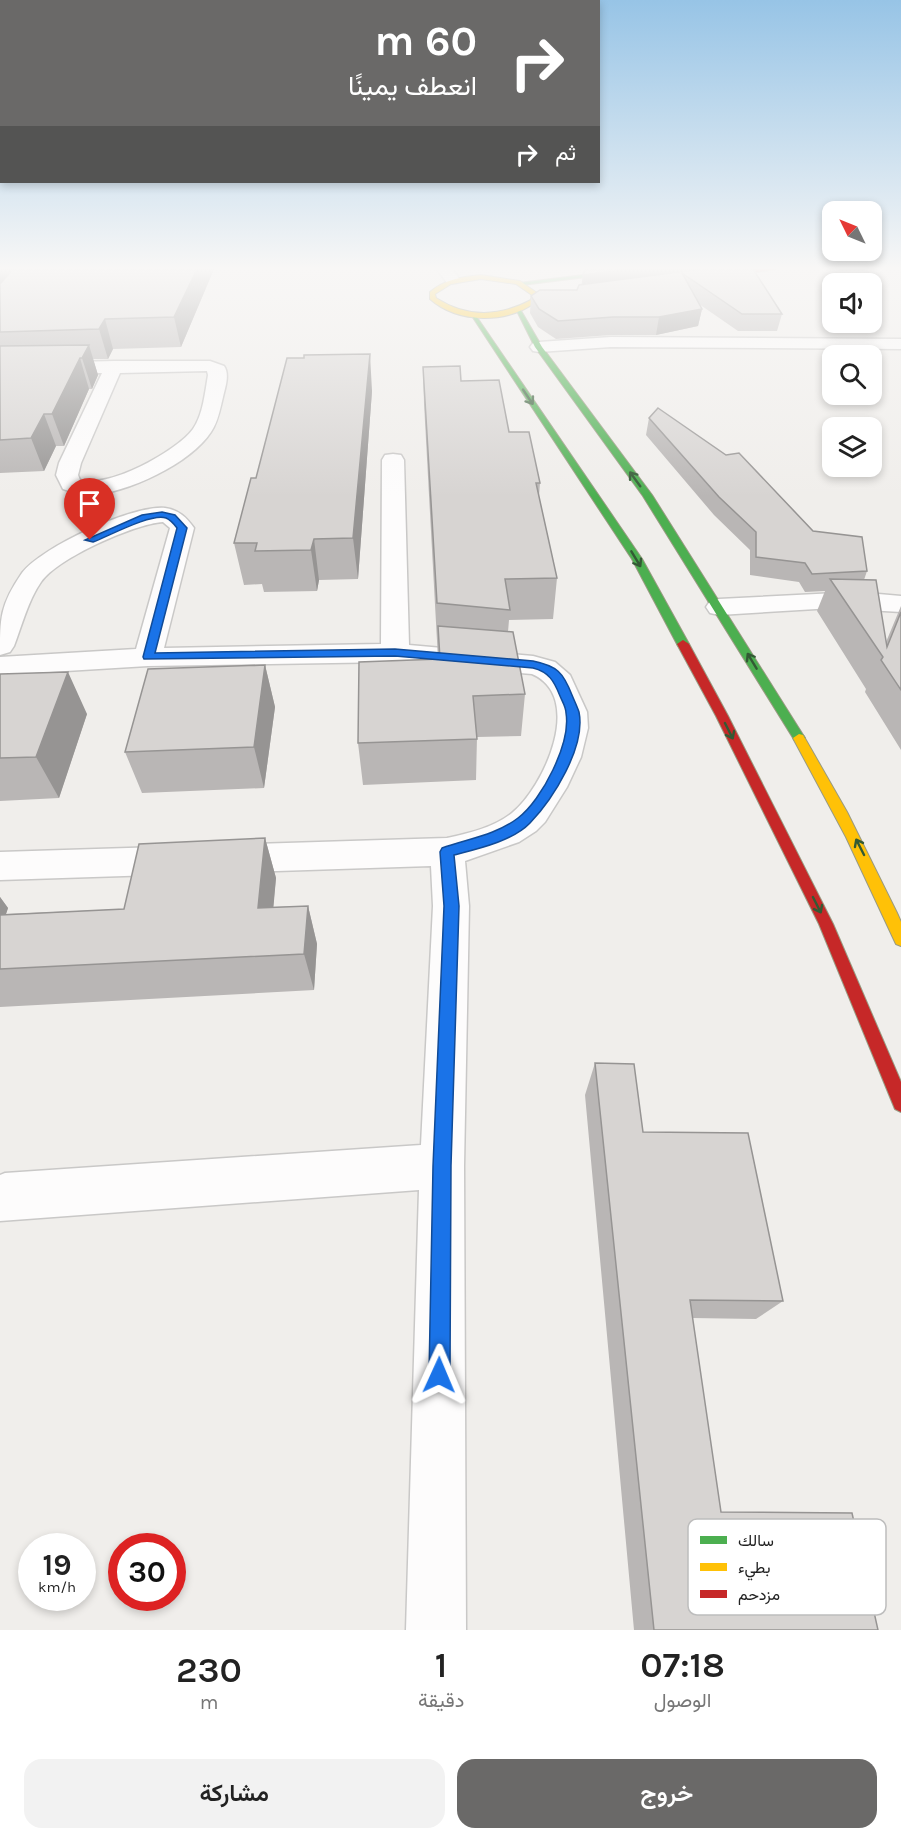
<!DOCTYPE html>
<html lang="ar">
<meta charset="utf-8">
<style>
body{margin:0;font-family:Karla,Vazirmatn,sans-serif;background:#f2f2f2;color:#222;direction:rtl;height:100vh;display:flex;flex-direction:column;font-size:22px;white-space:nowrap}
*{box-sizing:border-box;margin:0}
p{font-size:20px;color:#767676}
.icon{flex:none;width:33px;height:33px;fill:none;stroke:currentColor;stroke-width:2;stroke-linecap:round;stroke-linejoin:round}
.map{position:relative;height:1630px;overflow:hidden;direction:ltr}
.sheet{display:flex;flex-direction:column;background:#fff;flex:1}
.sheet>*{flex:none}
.top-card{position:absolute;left:0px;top:0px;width:600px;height:183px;box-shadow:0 3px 9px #0003;direction:rtl;background:#6a6968;color:#fff;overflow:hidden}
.needle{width:39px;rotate:313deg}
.buttons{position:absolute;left:822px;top:201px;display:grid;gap:12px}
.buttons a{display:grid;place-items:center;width:60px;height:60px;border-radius:12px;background:#fff;box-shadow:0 3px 9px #0003;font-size:30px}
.speed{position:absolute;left:18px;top:1533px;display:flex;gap:12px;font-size:30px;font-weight:700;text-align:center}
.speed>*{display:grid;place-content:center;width:78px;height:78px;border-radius:50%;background:#fff;box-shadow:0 3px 9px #0003;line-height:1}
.speed small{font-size:15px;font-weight:400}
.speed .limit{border:9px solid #d22;background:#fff;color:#111}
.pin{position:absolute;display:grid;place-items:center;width:51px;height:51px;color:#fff;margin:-62px -26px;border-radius:50% 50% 50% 0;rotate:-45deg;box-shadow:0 0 6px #0007}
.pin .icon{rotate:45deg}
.me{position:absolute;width:66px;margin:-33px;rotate:1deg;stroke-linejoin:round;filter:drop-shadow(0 0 4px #0008)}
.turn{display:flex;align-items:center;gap:21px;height:126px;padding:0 24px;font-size:27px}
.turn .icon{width:78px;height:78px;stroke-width:2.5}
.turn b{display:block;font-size:42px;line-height:51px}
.then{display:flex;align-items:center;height:57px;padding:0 24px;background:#0003;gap:12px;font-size:22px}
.eta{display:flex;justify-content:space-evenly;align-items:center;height:102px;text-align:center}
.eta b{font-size:36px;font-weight:600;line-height:42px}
.action{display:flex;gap:12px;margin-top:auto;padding:12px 24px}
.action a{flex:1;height:69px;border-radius:18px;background:#6a6968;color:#fff;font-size:24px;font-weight:600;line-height:69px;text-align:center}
.action a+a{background:#f2f2f2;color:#222}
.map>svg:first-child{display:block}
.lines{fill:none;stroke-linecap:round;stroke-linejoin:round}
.street-casing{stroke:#c9c8c7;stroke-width:3}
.fast-casing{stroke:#999a82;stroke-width:2}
.slow-casing{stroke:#999a82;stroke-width:2}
.jam-casing{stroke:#999a82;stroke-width:2}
.street{fill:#fdfcfc;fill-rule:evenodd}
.fast{fill:#4caf50;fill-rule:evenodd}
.slow{fill:#ffc107;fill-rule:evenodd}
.jam{fill:#c62828;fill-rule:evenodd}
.wall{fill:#b9b6b5}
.shaded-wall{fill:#969493}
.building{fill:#d7d4d2;stroke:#969493;stroke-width:1.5}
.oneway{stroke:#335a34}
.route{fill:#1a73e8;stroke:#114b97;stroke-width:1.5}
.key{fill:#fff;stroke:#bdbdbd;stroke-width:1.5}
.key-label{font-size:16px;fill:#222}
</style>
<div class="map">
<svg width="901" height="1630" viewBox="0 0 901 1630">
<rect width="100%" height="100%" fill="#f0eeeb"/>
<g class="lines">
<defs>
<path id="street" d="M437,269h15l8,11 -3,3h-10z
M611,337l290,2v10l-290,-2 -72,5 -6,-1 -3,-4 3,-4 6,-1z
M114,361h96l14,5c6,8 1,22 -1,31 -3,12 -5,25 -12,35 -21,32 -84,61 -121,63 -9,0 -18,-3 -27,-6l-7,-14 3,-12 43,-90 -102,1v-10zM207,371l1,4c-3,17 -5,40 -15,54 -17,23 -86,60 -113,51l-2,-5 3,-12 39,-90z
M393,454l8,1 3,5 5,185 124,11 22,6 15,13 17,37 1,16 -7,29 -14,30 -22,35 -9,9 -17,11 -54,19 4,45 -5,260 2,464h-60l13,-440 -419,31v-46l5,-2 416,-28 12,-239 -2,-40 -431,14v-28l447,-14c22,-5 46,-10 65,-25 32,-26 73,-116 20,-139l-137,-12 -247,4 -148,9v-18l136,-8 34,-121 -7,-6c-29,2 -105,36 -122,60 -13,19 -19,43 -27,64l-4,6 -10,3c0,-37 0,-50 22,-82 20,-26 110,-68 143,-65 14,2 21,9 29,20l-30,120 217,-4 1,-184 3,-5z
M856,592l45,4v16l-68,-4 -114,7 -9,-2 -4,-6 4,-6 9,-2z"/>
<path id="fast" d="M631,269h19l-128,16 -3,-2z
M516,309h4l22,38 110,148 151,240 2,3 -2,3h-8l-152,-245 -108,-149z
M470,313h4l168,246 47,85 -2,3h-8l-2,-3 -45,-85z"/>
<path id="slow" d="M481,275l39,6 17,12v8c-29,23 -79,23 -107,-2v-7c15,-13 32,-15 51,-17zM481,279l35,5 16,11 -1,5c-32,17 -64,18 -95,-2l-1,-4 16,-10z
M799,734l4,1 44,77 50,101 4,9v24l-5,-2 -50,-107 -53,-99z"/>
<path id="jam" d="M759,269h17l-65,10 -3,-2z
M683,640l6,4 39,72 105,208 68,158v30l-6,-3 -76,-185 -103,-208 -39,-72z"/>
</defs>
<!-- street casing -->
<use href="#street" class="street-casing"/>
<!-- fast casing -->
<use href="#fast" class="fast-casing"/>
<!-- slow casing -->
<use href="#slow" class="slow-casing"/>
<!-- jam casing -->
<use href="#jam" class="jam-casing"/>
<!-- street -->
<use href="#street" class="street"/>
<!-- fast -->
<use href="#fast" class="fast"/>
<!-- slow -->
<use href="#slow" class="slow"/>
<!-- jam -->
<use href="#jam" class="jam"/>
</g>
<!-- wall -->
<path class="wall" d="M0,269h214l-33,78 -68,2 -5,10h-15l5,16 -6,14h-3l-25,57h-8l-12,25 -44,2z
M753,269l29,45 -5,17h-39l-39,-27 3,5 -4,17 -42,9h-45l-55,4 -18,-12 -8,-14 1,-17 46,-6 5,-5 1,-10z
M423,367l38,14 48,51 31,51 -1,13 18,82 -4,41 -44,1 -1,12 17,62 -4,42 -44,1 -1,43 -113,5 -5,-42 80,-84 -14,-255z
M372,391l-14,188 -39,1 -2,11 -53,1 -2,-8 -18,1 -10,-42 22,-65z
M649,418l164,113 54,40 -3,9 22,62 15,-36v144l-36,-58 1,-3 -49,-78 8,-20 -20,1 -6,-10 -49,-7v-25l-36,-35 -68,-80z
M265,665l10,42 -11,81 -122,5 -17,-41z
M0,674l87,40 -28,84 -59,3z
M265,838l11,40 -3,29 35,-1 9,38 -3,46 -314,17v-110l8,11 -2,6 118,-5z
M595,1063l48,69 140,169 -27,18 -64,-1 29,194 157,118h-244l-49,-535z"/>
<!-- shaded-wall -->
<path class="shaded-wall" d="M0,269h25l-25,29z
M197,269h17l-33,78 -7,-30z
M631,269h92l-142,19 2,-13z
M702,309l-4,17 -42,9 3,-18z
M105,319l8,30 -5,10 -9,-30z
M89,345l9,30 -6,14 -10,-31z
M370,354l2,37 -14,188 -5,-41z
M80,358l9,31 -25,57 -12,-32z
M44,414l12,32 -12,25 -13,-33z
M314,539l5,41 -2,11 -6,-41z
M265,665l10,42 -11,81 -10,-41z
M68,672l19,42 -28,84 -23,-41z
M265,838l11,40 -6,68 -12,-38z
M0,897l8,11 -8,24z
M308,906l9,38 -3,46 -10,-36z"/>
<!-- building -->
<path class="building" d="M13,269h184l-23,48 -69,2 -6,10 -99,3v-48z
M585,269h46l-48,6z
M701,269h52l29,45h-40l-60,-41 20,36 -43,8h-46l-55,4 -19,-12 -8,-13 9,-6h37l2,-5z
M89,345l-7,13h-2l-28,56h-8l-13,24 -31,2v-94z
M370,354l-17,184 -39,1 -3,11 -56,1 2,-8h-23l17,-65h5l31,-120h17v-3z
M460,366l1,15 38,-1 10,52h20l11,51h-4l21,95 -52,1 5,31 -73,-7 -14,-236z
M658,408l68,47 13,-2 74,78 49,6 5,34 -55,3 -7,-11 -49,-6v-25l-37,-35 -70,-79z
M830,579l46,1 11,67 14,-35v78l-20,-30 2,-3z
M438,626l75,6 12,62 -52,2 4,43 -119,4 1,-81 81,-3z
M265,665l-11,82 -129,5 23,-83z
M68,672l-32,85 -36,1v-84z
M265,838l-7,70 50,-2 -4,48 -304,15v-54l124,-6 15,-65z
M595,1063l39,1 9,68 105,1 35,168 -93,-1 31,212 131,1 26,117h-224z"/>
<!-- one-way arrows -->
<defs><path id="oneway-shaft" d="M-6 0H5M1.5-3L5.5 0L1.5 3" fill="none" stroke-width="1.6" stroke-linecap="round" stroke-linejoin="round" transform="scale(1.5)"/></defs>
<g class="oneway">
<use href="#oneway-shaft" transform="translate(528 397) rotate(56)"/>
<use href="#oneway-shaft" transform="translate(635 479) rotate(-126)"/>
<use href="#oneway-shaft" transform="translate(636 559) rotate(59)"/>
<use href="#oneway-shaft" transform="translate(752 661) rotate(-121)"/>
<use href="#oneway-shaft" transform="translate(729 731) rotate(63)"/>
<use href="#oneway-shaft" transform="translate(860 847) rotate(-117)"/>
<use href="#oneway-shaft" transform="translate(817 905) rotate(63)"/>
</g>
<!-- sky -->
<linearGradient id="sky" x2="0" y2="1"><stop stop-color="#97c4e6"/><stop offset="0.54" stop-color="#f8f7f6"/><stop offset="1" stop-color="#f8f7f6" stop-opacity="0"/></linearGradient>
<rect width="901" height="497" fill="url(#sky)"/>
<!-- route -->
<path class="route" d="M162,512l13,3 12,13 -32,125 240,-4 138,12c24,5 30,11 39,34 2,5 5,11 7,17 7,35 -26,87 -49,111 -17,18 -53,26 -76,32l5,51 -8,260 -1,209 -3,7 -8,3 -7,-3 -3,-7 4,-209 11,-260 -4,-54 2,-4c25,-9 54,-13 76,-30 24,-18 53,-75 48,-105 0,-6 -4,-12 -6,-17 -6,-15 -11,-24 -27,-28l-138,-12 -251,3 -1,-2 34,-129c-3,-4 -6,-8 -11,-10 -15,-5 -57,18 -73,24l-8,-2 57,-25z"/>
<!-- legend -->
<rect x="688" y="1519" width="198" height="96" rx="9" class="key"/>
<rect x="700" y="1536" width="27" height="8" fill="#4caf50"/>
<rect x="700" y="1563" width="27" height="8" fill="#ffc107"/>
<rect x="700" y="1590" width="27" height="8" fill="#c62828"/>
<g class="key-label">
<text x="738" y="1546">سالك</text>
<text x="738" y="1573">بطيء</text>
<text x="738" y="1600">مزدحم</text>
</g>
</svg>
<div class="buttons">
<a><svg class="needle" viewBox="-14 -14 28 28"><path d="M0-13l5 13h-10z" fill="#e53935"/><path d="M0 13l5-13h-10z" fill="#767676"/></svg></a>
<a><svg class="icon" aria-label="sound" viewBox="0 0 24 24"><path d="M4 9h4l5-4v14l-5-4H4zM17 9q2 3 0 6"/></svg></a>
<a><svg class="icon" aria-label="search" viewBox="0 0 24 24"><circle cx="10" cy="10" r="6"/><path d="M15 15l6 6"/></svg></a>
<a><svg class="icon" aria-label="layers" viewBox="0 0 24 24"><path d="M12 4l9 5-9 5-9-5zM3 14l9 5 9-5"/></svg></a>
</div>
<div class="speed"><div>19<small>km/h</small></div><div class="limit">30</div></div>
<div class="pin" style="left:90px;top:540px;background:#d93025"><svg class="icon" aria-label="arrive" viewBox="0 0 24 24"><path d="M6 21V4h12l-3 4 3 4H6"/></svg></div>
<svg class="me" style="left:439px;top:1375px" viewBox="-20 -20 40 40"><path d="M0-17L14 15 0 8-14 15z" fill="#1a73e8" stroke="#fff" stroke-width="4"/></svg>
<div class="top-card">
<div class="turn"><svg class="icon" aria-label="right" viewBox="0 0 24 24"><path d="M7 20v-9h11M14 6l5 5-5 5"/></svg><div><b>60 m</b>انعطف يمينًا</div></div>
<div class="then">ثم<svg class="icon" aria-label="right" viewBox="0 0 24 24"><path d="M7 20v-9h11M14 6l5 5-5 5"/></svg></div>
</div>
</div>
<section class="sheet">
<div class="eta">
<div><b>07:18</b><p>الوصول</p></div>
<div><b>1</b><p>دقيقة</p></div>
<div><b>230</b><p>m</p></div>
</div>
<div class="action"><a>خروج</a><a>مشاركة</a></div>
</section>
